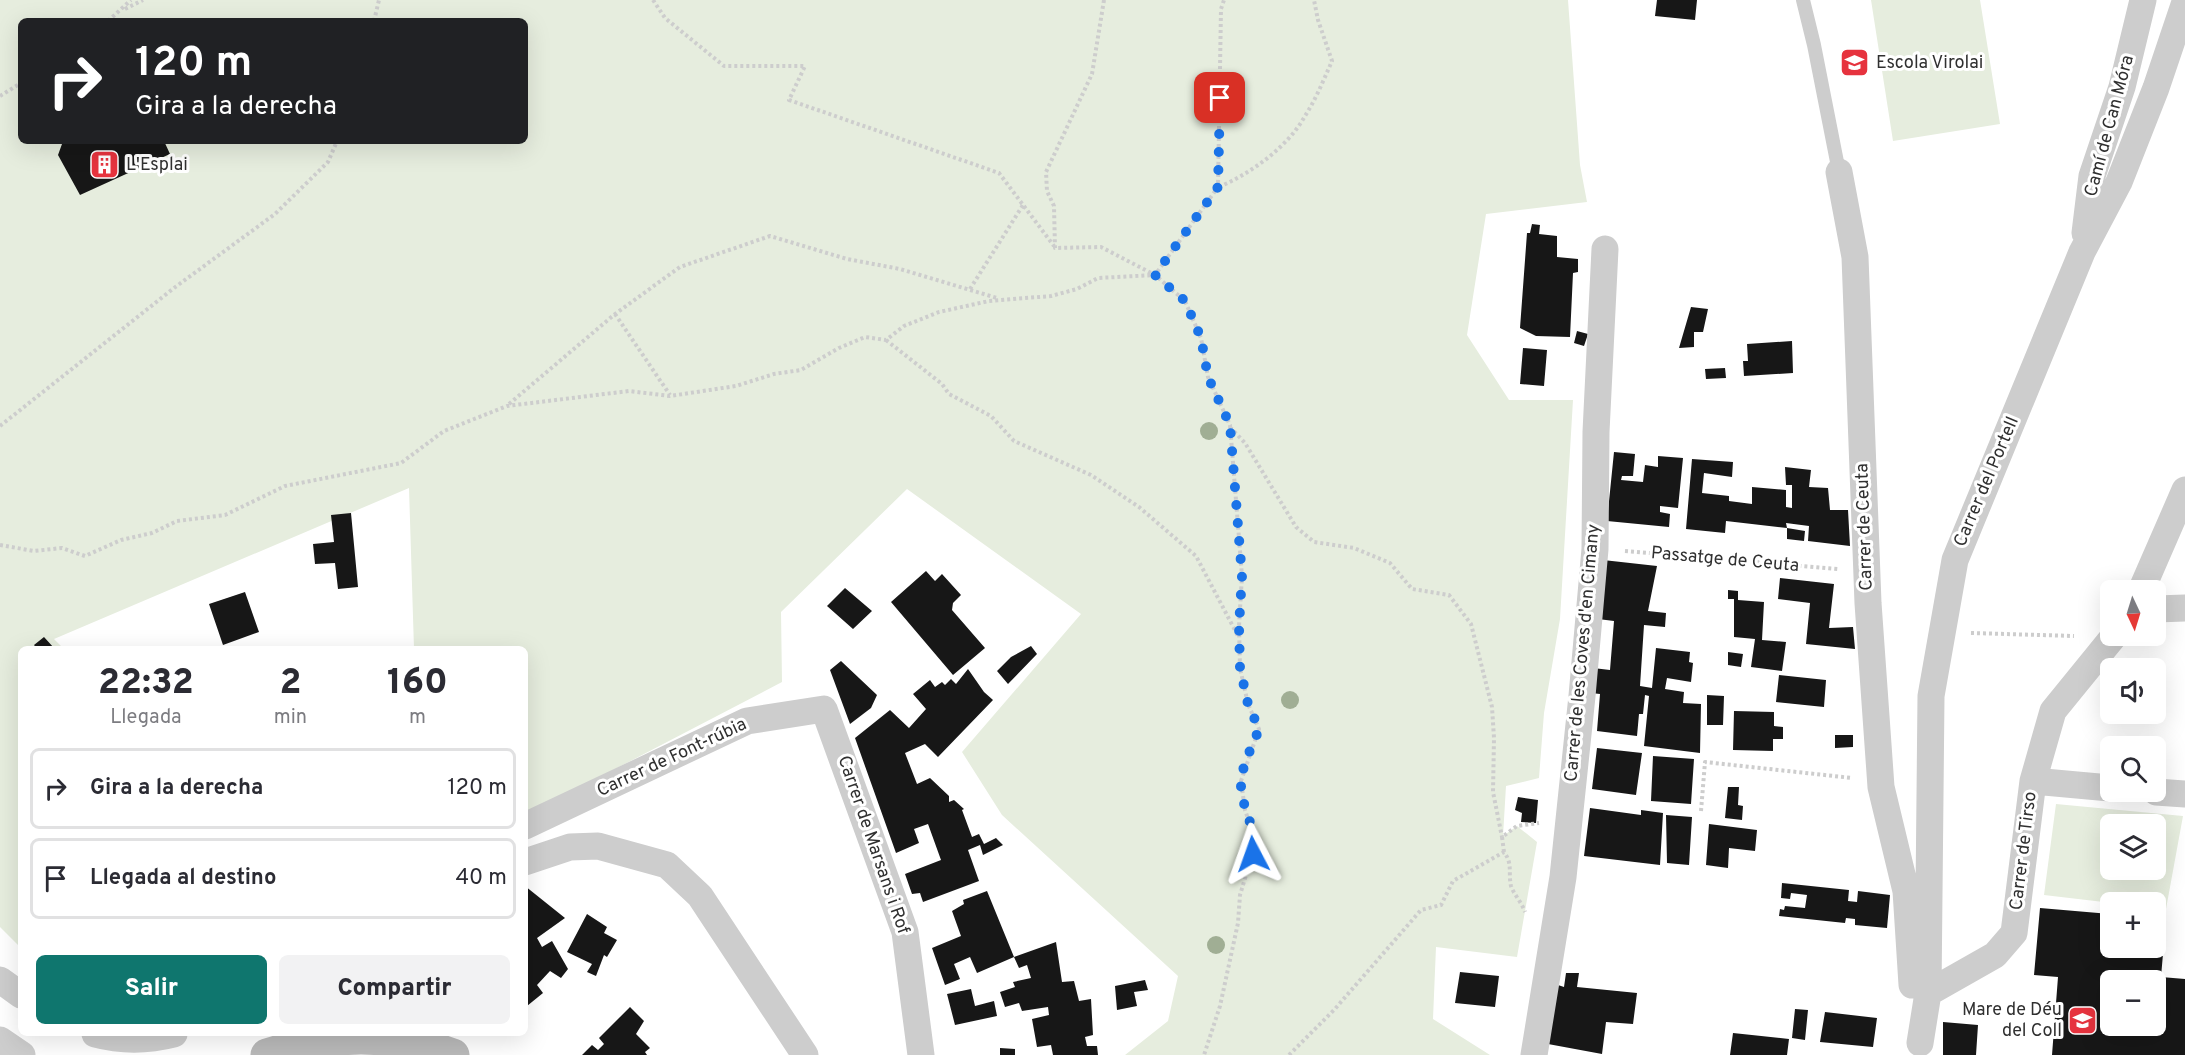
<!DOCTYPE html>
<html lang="es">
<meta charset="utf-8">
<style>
body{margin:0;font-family:Overpass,sans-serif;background:#f2f2f3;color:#2b2b33;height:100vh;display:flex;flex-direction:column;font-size:22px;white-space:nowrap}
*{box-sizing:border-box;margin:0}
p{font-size:20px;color:#7c7c81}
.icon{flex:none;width:33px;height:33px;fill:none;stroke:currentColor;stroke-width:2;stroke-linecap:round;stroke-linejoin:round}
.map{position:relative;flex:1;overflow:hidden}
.panel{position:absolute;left:18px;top:646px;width:510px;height:390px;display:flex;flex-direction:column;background:#fff;border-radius:9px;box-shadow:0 6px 24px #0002}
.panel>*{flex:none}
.guide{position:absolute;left:18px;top:18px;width:510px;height:126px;border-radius:9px;box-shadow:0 6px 24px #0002;background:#202124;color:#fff;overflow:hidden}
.needle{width:39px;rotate:176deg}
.buttons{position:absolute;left:2100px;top:580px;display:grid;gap:12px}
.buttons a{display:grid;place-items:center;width:66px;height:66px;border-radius:9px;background:#fff;box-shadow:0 6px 24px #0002;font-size:30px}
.pin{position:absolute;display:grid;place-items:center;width:51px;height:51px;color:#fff;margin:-26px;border-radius:12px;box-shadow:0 3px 9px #0006}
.me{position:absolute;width:66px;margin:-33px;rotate:356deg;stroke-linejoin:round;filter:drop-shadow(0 0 4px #0008)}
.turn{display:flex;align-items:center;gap:21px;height:126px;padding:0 18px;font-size:27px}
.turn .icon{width:78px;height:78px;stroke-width:2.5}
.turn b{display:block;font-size:42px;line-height:51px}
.eta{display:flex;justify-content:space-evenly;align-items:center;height:102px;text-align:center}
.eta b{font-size:36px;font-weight:800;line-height:42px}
.primary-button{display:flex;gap:12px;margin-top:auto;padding:12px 18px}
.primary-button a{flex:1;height:69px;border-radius:9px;background:#0f766e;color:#fff;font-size:24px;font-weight:800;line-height:69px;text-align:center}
.primary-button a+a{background:#f2f2f3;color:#2b2b33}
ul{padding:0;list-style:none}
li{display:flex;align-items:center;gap:18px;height:81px;margin:0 12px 9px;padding:0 6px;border:3px solid #e1e1e2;border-radius:9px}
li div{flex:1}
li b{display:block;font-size:22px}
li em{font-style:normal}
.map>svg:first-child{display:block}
.green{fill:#e6edde;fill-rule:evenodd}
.building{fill:#171717;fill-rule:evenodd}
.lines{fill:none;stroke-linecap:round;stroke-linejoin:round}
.path{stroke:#cdcdcd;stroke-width:4;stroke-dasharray:3 3;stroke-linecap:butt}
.lane{stroke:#cdcdcd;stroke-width:14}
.street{stroke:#cdcdcd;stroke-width:27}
.secondary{stroke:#bababa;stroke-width:33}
.tree{fill:#a0ae94}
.route{stroke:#1a73e8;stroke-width:10;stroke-dasharray:0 18}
.labels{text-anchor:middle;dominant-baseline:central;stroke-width:6;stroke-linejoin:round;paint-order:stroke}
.poi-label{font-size:18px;fill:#303030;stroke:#fff;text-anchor:start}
.street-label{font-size:18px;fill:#303030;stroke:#fff}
</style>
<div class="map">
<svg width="2185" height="1055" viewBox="0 0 2185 1055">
<rect width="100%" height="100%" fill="#fff"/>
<!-- green -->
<path class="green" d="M0,0h1568l12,165 7,37 -101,12 -19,121 42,65h64l-13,219 -16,94 -5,65 -33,8 -3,50 14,-10 20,16 -20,115 -81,-10 -3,72 57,36h-365l43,-34 10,-45 -176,-161 -40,-63 119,-138 -174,-125 -126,123 1,70 -257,134v-166l-111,-1 -5,-161 -355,151 10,10 -43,1v298l-21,-21zM21,21h504v120h-504z
M1871,0h109l20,124 -107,17z
M2056,804l127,12 -17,93 -10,-1v-5h-44l-68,-8zM2110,825h46v45h-46z"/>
<!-- building -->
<path class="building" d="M1657,0h40l-2,20 -40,-4z
M69,141h95l6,13 -90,41 -22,-40 4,-11z
M1532,224l8,1 -1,9 18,2v21l21,2v13l-5,1 -3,64 -34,-1 -16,-8 7,-95h3z
M1691,307l17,2 -5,23h-9v15l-15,1z
M1577,331l11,3 -4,12 -10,-3z
M1792,341l1,32 -49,3 -1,-15h5l-1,-17z
M1523,348l24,2 -3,36 -24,-2z
M1725,368l1,10 -20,1 -1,-10z
M1614,452l21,2 -2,22h-11l-1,4 22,2 2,-17 13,2v-11l25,2 -5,50 -18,-2v6l10,2 -1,13 -62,-6z
M1692,459l41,3 -1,15 -28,-4 -2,20 27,3v5l23,3v-17l34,3v17l6,1v-23h-6l-1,-18 26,3 -2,17 19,1 2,22h18l2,36 -42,-5 1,-15 -23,-3 1,5 -61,-7 -1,12 -39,-4z
M351,513l7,74 -20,2 -3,-26 -20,1 -2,-20 21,-2 -3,-27z
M1787,528l18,3 -1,10 -17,-2z
M1603,560l54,6 -9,45 18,2 -1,14 -21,-2 -4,61 12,2 4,-40 34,4 -1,10 4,1 -2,19 -24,-4 -2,11 19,3 -1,11 18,1 -1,49 -56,-7 5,-50 -4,-1 -2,19h-4l-2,22 -40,-5 3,-37 -9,-1 2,-25 17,2 4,-49 -16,-2z
M926,571l9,10 7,-7 19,21 -8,8 -1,7 33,38 -32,27 -62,-73z
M1780,578l54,6 -5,44 24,-1 2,22 -49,-5 4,-41 -32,-4z
M845,588l27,23 -19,18 -26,-23z
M1728,590l10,1v9l26,2 -2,38 24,2 -4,29 -31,-4 4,-28 -21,-2v-38h-6z
M245,592l14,40 -36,13 -14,-41z
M44,637l10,11 -2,2h-14l-4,-5z
M1031,646l6,8 -29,30 -11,-13 14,-14z
M1728,652l15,2 -2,13 -13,-2z
M841,661l36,34 -6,13 -21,16 -20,-54z
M968,669l16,23 9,8 -55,57 -13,-13 -20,9 12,31 13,-6 19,18v6l5,-2 10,9 -2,1 10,27 7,-3 5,10 12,-6 7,7 -20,10 -3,-10 -12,5 11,31 -56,21 -3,-9 -8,1 -7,-20 36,-14 -13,-36 -14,5 5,14 -23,10 -41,-115 35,-28 19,18 17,-19 -13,-15 17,-14 5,7 7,-5 3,3 6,-6 5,5z
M1779,675l47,5 -2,27 -48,-5z
M1707,695l17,1 -1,29h-16z
M1734,711l40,1v14l9,1v12h-10v12l-40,-1z
M1835,735h18v12l-18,1z
M1597,748l45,5 -6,42 -44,-6z
M1653,756l41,3 -3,45 -40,-3z
M1728,787h11l-1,18 5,1 -1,14 -17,-2z
M1518,797l20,3 -2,23 -15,-1 1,-9 -7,-3z
M1590,808l51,7v-5l22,3 -3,52 -76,-9z
M1666,815l26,2 -3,48 -22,-2z
M1709,824l48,6 -2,21 -26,-3 -1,20 -22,-3z
M1782,883l67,7 -1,11 9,1 1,-11 32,4 -3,33 -32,-3v-6l-9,-1 -1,5 -66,-7 1,-7 4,1 1,-4 20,2 2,-13 -16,-2 -1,6 -9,-1z
M525,886l40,32 -28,20 5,9 10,-6 16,28 -7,9 -11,-7 -13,14 6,8 -16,13z
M987,891l27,66 -37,16 -7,-16 -16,7 6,15 -15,6 -13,-37 29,-12 -9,-25 12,-7 -1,-4z
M2040,908l70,6v34h46v-30l10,1 -5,58 24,2v76h-133l6,-78 -24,-2zM2110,981h46v45h-46z
M587,914l20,13 -3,6 13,7 -10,17 -3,-2 -8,21 -9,-4 5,-8 -25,-12z
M1056,942l6,40 12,-1 5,20 12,-2 2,36 -8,2 2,9h10l1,9h-45l-2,-10 -14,2 -5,-28 17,-4 -1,-8 -26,4 -3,-8 -14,4 -5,-15 15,-5 -2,-5 18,-4 -4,-13 -8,3 -5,-11z
M1460,972l39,4 -4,31 -40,-4z
M1566,973h13l-2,14 60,6 -4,31 -27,-2 -4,32 -54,-10 10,-59 6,2z
M1145,980l3,10 -14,2 3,14 -20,4 -2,-24z
M971,989l4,17 19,-5 3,15 -42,9 -8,-31z
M630,1007l14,14 -8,13 14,14 -5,4 2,3h-65l10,-10 6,5 6,-6 -5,-6z
M1795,1009l13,1 -3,30 -13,-2z
M1825,1012l52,6 -4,29 -53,-5z
M1943,1022l35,3 -2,30h-33z
M1733,1033l56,6 -2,16h-57z
M1000,1048l15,1v6h-15z"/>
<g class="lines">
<!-- path -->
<path class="path" d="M653,0l12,18 59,48h81l-16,34 210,73 55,73
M1104,0l-12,74 -46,98 1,19 7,15 1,42 46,-1 54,28 30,26 16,37 7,39 22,48 12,151 -3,50 1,42 8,36 11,25 -18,52 4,29 11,32 -16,53 -2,28 -18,83 -16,49
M125,9l18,-9
M108,21l23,-21
M374,21l5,-21
M0,96l21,-13
M1219,187c32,-14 68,-39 86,-71 11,-17 19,-37 27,-55l-14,-41 -4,-20
M970,289l53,-84
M615,314l55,81
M886,340l56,44 7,10 42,22 23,25 77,34 48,32 57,49 42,80
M509,404l106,-90 65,-47 90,-31 77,23 53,10 97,29
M0,426l174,-138 101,-74 53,-52 9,-21
M1230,427l15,16 51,84 18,15 40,6 36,15 22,26 37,6 22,29 21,83 2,31 -1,54 9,45
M0,545l34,6 28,-3 23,8 36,-16 31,-7 25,-12 48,-6 60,-29 116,-23 43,-32 63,-25 122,-15 41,5 66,-10 38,-12 27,-4 38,-22 26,-11 21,3 18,-14 35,-14 50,-11 62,-5 26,-7 21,-11 57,-3 63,-88 3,-178 3,-9
M1625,551l213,18
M1971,633l103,3
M1701,811l4,-49 147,16
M1504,852l-2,-15 15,-11 22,-3
M1289,1055l45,-45 87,-100 20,-5 12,-24 51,-29c9,12 4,20 7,34 2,7 11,17 14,26"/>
<!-- lane -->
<path class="lane" d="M1803,0l11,45 25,127"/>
<!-- street -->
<path class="street" d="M1839,172l16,85 13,346 13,184 25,104 6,94
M2085,233l7,-57 30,-89 21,-87
M2141,591l44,-101
M2156,609l29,-1
M2033,781l77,7
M2156,792l29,2
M525,826l222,-105 77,-12 81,223 16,123
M525,862l45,-15 28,-1 69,19 33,31 105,159
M0,980l21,15
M1928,993l67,-38 19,-22 19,-152 20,-70 61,-75
M95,1034c26,7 52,7 79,0
M0,1040l22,15
M1920,1043l8,-50 3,-297 24,-136 127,-308 37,-70 37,-94 29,-86
M1534,1055l29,-178 19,-181 13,-147 1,-117 9,-183"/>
<!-- secondary -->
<path class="secondary" d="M267,1055c66,-22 121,-23 186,0"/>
</g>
<!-- trees -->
<g class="tree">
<circle cx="1209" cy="431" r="9"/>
<circle cx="1290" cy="700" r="9"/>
<circle cx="1216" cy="945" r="9"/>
</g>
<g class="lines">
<!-- route -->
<path class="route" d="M1220,98l-2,89 -63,88 30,26 16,37 7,39 22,48 12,151 -3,50 1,42 8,36 11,25c-6,16 -17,36 -18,53 -1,26 18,48 12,72"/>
</g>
<!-- icons -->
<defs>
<symbol id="school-square" viewBox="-11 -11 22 22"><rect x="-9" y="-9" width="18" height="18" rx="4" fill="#e6333e" stroke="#fff"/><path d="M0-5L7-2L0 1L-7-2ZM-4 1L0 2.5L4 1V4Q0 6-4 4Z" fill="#fff"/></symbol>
<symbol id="building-square" viewBox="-11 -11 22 22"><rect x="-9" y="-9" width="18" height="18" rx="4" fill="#e6333e" stroke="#fff"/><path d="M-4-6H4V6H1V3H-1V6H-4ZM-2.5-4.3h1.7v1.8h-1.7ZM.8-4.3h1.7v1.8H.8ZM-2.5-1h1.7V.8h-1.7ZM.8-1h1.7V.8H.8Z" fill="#fff"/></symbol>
</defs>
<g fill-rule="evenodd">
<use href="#school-square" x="1838" y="46" width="33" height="33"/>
<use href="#building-square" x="88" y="148" width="33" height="33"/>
<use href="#school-square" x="2066" y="1004" width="33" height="33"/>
</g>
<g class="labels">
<!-- poi labels -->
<g class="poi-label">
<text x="1876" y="63">Escola Virolai</text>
<text x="126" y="165">L'Esplai</text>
<text x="2062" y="1010" text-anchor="end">Mare de Déu<tspan x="2062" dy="21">del Coll</tspan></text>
</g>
<!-- street labels -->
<g class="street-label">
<text transform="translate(2110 126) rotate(-75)">Camí de Can Móra</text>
<text transform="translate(1987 482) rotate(-67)">Carrer del Portell</text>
<text transform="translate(1865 527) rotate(-92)">Carrer de Ceuta</text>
<text transform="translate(1725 560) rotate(5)">Passatge de Ceuta</text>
<text transform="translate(1583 653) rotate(-85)">Carrer de les Coves d'en Cimany</text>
<text transform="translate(672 758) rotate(-25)">Carrer de Font-rúbia</text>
<text transform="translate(873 845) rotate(71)">Carrer de Marsans i Rof</text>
<text transform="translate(2024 851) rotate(-83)">Carrer de Tirso</text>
</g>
</g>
</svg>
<div class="buttons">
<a><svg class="needle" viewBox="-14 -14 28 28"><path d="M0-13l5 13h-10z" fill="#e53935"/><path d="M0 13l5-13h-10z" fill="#7c7c81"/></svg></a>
<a><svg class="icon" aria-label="sound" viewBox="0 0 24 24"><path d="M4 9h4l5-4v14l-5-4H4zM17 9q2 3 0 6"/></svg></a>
<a><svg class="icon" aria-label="search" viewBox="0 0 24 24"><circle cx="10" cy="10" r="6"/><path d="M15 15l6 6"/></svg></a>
<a><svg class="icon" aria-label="layers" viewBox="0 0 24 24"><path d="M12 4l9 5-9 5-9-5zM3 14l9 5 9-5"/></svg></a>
<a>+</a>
<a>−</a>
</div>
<div class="pin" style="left:1220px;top:98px;background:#d93025"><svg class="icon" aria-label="arrive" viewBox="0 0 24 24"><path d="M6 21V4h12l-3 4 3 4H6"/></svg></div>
<svg class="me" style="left:1253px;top:854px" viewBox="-20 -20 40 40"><path d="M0-17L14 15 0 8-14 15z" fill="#1a73e8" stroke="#fff" stroke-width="4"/></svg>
<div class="guide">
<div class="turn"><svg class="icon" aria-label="right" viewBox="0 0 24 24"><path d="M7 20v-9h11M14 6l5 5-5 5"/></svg><div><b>120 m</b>Gira a la derecha</div></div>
</div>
<section class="panel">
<div class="eta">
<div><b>22:32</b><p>Llegada</p></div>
<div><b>2</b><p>min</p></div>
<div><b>160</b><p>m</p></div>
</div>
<ul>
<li><svg class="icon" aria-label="right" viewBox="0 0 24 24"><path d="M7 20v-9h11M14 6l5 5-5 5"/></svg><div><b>Gira a la derecha</b></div><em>120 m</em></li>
<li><svg class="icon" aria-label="arrive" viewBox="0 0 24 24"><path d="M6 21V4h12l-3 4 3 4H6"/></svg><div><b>Llegada al destino</b></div><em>40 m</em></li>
</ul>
<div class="primary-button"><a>Salir</a><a>Compartir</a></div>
</section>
</div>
